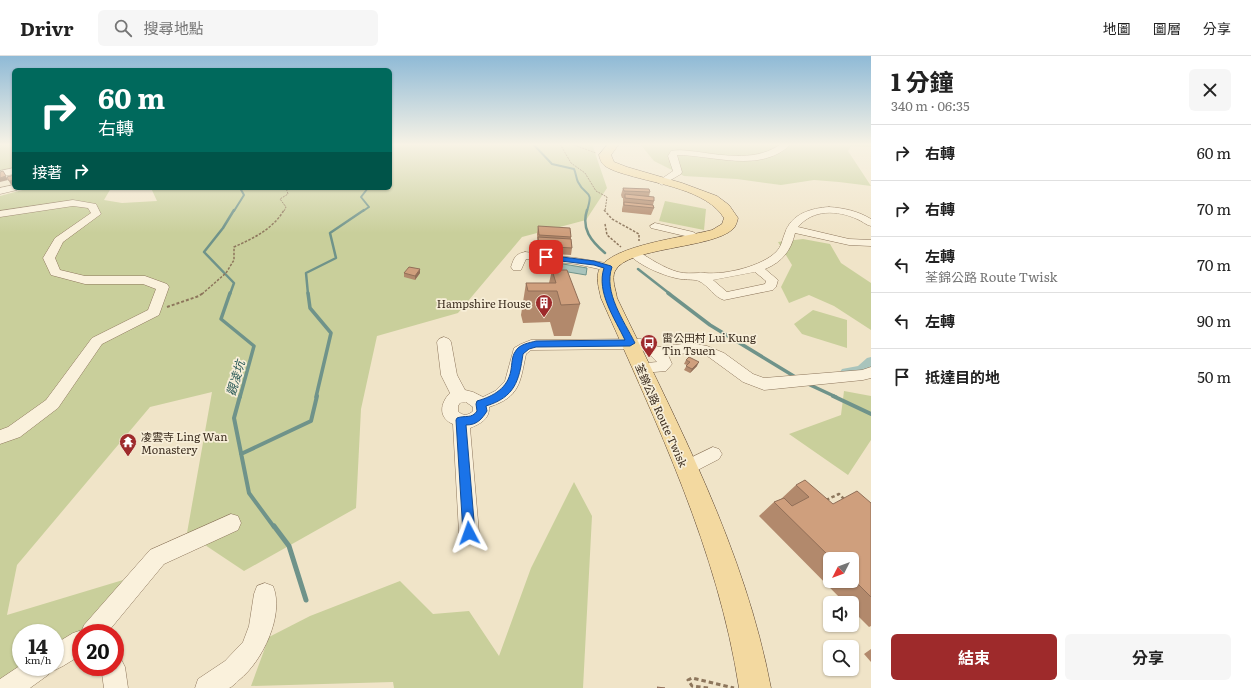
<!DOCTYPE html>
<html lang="zh-TW">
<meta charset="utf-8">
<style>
body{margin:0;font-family:Literata,"Noto Sans TC",serif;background:#f6f6f6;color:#222;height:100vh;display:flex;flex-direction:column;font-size:15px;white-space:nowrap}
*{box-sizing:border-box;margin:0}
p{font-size:13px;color:#767676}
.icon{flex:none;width:22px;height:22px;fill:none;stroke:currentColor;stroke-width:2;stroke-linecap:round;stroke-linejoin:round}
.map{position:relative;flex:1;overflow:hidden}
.drawer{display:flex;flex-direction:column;background:#fff;width:380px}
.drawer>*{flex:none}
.guide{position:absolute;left:12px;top:12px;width:380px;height:122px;border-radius:6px;box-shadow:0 1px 3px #0004;background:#00695c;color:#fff;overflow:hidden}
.needle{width:26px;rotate:228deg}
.tools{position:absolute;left:823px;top:496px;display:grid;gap:8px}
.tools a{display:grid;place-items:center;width:36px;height:36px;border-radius:6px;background:#fff;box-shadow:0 1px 3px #0004;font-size:20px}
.speed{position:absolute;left:12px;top:568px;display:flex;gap:8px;font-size:20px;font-weight:700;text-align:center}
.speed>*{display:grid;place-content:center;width:52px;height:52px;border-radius:50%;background:#fff;box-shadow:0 1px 3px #0004;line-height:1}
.speed small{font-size:10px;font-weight:400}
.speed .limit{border:6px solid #d22;background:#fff;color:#111}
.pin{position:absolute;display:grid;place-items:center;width:34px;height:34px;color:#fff;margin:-17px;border-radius:8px;box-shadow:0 2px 6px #0006}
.me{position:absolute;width:44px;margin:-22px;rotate:356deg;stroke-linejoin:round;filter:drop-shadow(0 0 3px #0008)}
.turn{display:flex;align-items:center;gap:14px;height:84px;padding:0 20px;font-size:18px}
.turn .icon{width:52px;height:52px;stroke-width:2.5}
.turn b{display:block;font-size:28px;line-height:34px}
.then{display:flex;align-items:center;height:38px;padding:0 20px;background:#0003;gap:8px;font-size:15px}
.round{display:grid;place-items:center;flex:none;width:42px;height:42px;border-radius:6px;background:#f6f6f6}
.headline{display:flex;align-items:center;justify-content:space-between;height:68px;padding:0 20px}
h1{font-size:24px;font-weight:700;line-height:30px}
.primary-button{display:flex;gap:8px;margin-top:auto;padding:8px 20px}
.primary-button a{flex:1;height:46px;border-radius:6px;background:#9e2a2b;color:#fff;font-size:16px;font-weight:700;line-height:46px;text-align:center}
.primary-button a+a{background:#f6f6f6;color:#222}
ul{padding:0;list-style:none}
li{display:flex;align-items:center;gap:12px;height:56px;padding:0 20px;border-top:1px solid #e0e0e0}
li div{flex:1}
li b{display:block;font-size:15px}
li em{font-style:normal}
header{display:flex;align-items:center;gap:24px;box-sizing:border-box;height:56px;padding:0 20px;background:#fff;border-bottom:1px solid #e0e0e0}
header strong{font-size:19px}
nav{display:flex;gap:22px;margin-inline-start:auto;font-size:14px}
.search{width:280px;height:36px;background:#f6f6f6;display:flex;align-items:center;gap:10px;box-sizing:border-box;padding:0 14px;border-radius:6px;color:#767676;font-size:15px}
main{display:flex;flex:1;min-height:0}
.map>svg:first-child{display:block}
.green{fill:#c9cf9b;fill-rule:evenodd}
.water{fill:#a9c4bc;stroke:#6f938a}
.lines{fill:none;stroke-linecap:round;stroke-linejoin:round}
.stream-far4{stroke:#6f938a;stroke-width:2}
.stream-far3{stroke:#6f938a;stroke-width:2.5}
.stream-far2{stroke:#6f938a;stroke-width:3.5}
.stream-far1{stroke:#6f938a;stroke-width:4}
.stream{stroke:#6f938a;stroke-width:5}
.canal{fill:#a9c4bc;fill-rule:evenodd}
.minor-casing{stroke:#8d765c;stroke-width:1}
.major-casing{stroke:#5b4430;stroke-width:1}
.path-far4{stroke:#8d765c;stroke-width:1;stroke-dasharray:2 1;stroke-linecap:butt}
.path-far3{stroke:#8d765c;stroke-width:1.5;stroke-dasharray:2.5 1.5;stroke-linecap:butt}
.path-far2{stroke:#8d765c;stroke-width:2;stroke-dasharray:3 2;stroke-linecap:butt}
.path-far1{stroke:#8d765c;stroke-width:2.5;stroke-dasharray:3.5 2.5;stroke-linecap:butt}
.path{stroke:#8d765c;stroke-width:3;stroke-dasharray:4.5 3;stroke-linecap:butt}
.minor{fill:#faf1dc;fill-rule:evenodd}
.major{fill:#f3d9a0;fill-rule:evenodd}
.wall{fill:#b2896c;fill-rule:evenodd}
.shaded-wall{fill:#916f58}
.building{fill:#cf9f7d;stroke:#916f58}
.route{fill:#1a73e8;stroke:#114b97}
.labels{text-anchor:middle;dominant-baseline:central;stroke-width:3.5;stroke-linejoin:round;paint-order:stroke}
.poi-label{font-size:11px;fill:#3d2e20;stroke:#f7eed8;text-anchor:start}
.street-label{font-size:11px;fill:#3d2e20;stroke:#f7eed8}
.water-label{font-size:12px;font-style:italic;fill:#2f5d5a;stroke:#f7eed8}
</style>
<header>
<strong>Drivr</strong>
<div class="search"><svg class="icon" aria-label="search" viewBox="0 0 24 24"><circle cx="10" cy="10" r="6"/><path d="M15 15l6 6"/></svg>搜尋地點</div>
<nav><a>地圖</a><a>圖層</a><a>分享</a></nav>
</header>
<main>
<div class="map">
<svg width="871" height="632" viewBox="0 0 871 632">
<rect width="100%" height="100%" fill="#f0e4c8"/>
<!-- green -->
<path class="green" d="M0,88h14v30l-14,3z
M390,88h202l15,44 -21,32 -64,17 -64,76 -81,23 -16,73 -5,99 -112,63 -57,-38 25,-141 -62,15 -133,158 -10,50 116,-35 -19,53h-23v17l-51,38h-30v-492l30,-8h26l2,2 12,-2h41l-7,12 18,3 35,-2 -6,-13h239zM21,577h34v34h-34z
M640,88h231v3l-20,-1 -3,5 23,35 -32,-4 -25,-2 -33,5 -44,-6 -53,-3 -30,-15z
M665,145l41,8 -2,21 -45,-9z
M803,183l27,5 11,19 30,20v47l-37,-24 -25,-11 -20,8 -8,-16 11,-22 -14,-23z
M813,254l34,10v28l-45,-14 -8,-10z
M844,335l27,5v44l-23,35 -59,-41 52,-19z
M574,426l18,34 -9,172h-189l-1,-6 -142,4 18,-49 41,-21 90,-35 33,33 36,-3 30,45 32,-88z"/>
<!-- water -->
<path class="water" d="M557,207l30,5 -1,7 -30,-5z"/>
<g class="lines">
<!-- stream-far4 -->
<path class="stream-far4" d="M533,88l19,20 22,5c2,4 2,9 4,13 8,16 16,6 9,29
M234,155l10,-16 -4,-7
M363,155l6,-4 -8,-10 7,-9"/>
<!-- stream-far3 -->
<path class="stream-far3" d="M587,154c-6,19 4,31 18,43
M638,213l32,25
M230,238l4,-11 -30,-31 19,-24 11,-18
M308,238l-2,-21 30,-15 -6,-25 34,-23"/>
<!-- stream-far2 -->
<path class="stream-far2" d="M230,237l-9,26 33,27 -14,51
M308,237l2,15 21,25 -15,64
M668,237l42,32 87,53
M808,328l28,13"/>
<!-- stream-far1 -->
<path class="stream-far1" d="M240,340l-6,22 15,75 25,34
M833,340l38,18
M241,398l70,-33 6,-25"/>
<!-- stream -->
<path class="stream" d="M274,470l15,20 17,54"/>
<!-- canal -->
<path class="canal" d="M871,301v11c-7,7 -19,10 -29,7l-2,-3 2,-3 16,-3 9,-8z"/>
<defs>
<path id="minor" d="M781,88h10c-30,30 -78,11 -114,11l5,17 -1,2 -19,11 -5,-3 16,-11 -5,-15 3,-5c9,-2 19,0 28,1 28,4 58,9 82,-8z
M14,112v6l-14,3v-6z
M14,129v3h5l-2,2 -17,4v-6z
M73,144l23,4 5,10 -38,28 -8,16 5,12 25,6h60l22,8 2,3 -10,28 -57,29 -44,64 -38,29 -20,7v-14l8,-3 38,-27 46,-62 56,-28 8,-21 -13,-5h-58l-34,-9 -8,-17 12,-20 36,-25 -3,-5 -15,-2 -73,11v-6z
M829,151c15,1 29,4 42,12v7c-5,-1 -9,-5 -14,-7 -20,-9 -44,-10 -59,8l51,12 22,1v6l-22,-1 -54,-12c-4,18 -13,29 -30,36l13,11 -2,7 -3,3 -49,10c-10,-3 -15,-14 -25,-19 -4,-2 -13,-1 -18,-2 -15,-2 -44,-14 -53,-26l2,-2h8c12,8 26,17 40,21 8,2 14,1 21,1 1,-1 5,0 6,0 21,2 57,-7 71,-21 6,-6 6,-12 9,-19 6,-19 26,-25 44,-26zM755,216l11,9 -1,3 -38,8 -14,-12z
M655,167l38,9 10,6 -5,3 -13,-5 -34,-8 -1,-2z
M525,196l51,6 36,6 2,3 -2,3 -4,1 -32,-7 -50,-5 -5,11h-8l-2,-3c3,-9 4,-13 14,-15z
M444,281l5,2 2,3 6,33 8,15 8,2 10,5 12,-6 10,-10 9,-33 7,-4 10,-4 111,-1 16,8 33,-4 16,3 17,7 29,21 11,4 98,-8 9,-3v11l-8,2 -99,10 -21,-8 -37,-27 -15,-2 -23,2 4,9 -6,7 -24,2 -5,-1 -2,-4 2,-4 20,-2 -6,-6 -11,-7 -109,1 -5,4c-6,29 -6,43 -37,53 1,12 -9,17 -19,21l9,105 -3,7 -7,3 -7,-3 -3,-7 -6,-109c-15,-6 -13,-21 -3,-31l-9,-18 -4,-33 2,-3zM466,346l7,5v4c-5,5 -11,5 -15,0v-5l2,-3z
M713,391l6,2 3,5 -3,5 -27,14 -6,3 -6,-3 -3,-5 3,-5z
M231,458l7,2 3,7 -3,7 -74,34 -57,69h-26v22l-18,11 -8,4 -4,-2 -3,7 -18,13h-30v-9l21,-14v2h34v-23l18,-11 9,-3 2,-5 66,-75z
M265,527l8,3c12,29 -11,76 -34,94 -3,3 -7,7 -10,8 -8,0 -26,0 -34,0l3,-9 27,-18 18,-19 6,-16 5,-32 3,-8z
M115,600l6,3 4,8 3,21h-24l-3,-21h14z"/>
<path id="major" d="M608,88h11l-8,11 3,7 13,5 55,16 35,13 12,9 9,13c-1,4 -2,8 -5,11 -21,20 -107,18 -118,42 -4,8 1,19 2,27 61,126 128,252 154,390h-32c-21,-137 -82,-264 -138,-390 -2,-10 -6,-21 -1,-30 13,-23 86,-31 112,-38l10,-6 2,-6c-17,-28 -67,-34 -96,-43 -8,-2 -17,-5 -23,-9 -4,-3 -5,-7 -6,-11z"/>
</defs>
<!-- minor casing -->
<use href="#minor" class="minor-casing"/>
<!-- major casing -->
<use href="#major" class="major-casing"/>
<!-- path-far4 -->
<path class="path-far4" d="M560,88l11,19 14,10 11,18 11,6 -2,14
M571,88l25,9
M284,155l2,-4 -6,-8 8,-5 -2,-6"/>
<!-- path-far3 -->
<path class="path-far3" d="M604,154l8,9 27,15v7
M605,168l2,11 14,12
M202,238l24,-21 8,-13v-13c20,-9 39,-18 50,-37"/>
<!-- path-far2 -->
<path class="path-far2" d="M167,251l32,-11 4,-3"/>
<!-- path-far1 -->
<path class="path-far1" d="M826,444l13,-6 6,6"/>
<!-- path -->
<path class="path" d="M708,632l-16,-2 -4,-6 4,-2 42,10"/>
<!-- minor -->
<use href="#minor" class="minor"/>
<!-- major -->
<use href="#major" class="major"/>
</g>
<!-- wall -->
<path class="wall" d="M623,132l27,4 -1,5 5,4 -1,4 1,3 -3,7 -29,-3v-3l1,-4v-7h-1l-1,-3z
M538,170l33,11v2l1,9 -1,7 -33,-2 -1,-19z
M552,214l28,34 -9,32h-17l-4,-14 -27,1 -2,-8 5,-32h23z
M404,217h16l-5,7 -11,-3z
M686,304l11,6 -7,7 -6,-3 3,-5 -3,-1z
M796,429l37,19 38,-1v123l-2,1 -17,-17v-7h-7l-86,-87 15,-14 7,-3zM830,503h22v22h-22z
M871,593v13l-7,-8z"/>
<!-- shaded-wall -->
<path class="shaded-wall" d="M3,115l5,9 -8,2v-4z
M14,124v4l-3,1 -2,-4z
M420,213v4l-5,7v-4z
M699,306l-2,4 -7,7 2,-4z"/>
<!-- building -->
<path class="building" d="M3,115l3,5 -6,2v-6z
M14,119v5l-5,1 -2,-4z
M623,132l26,1 1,3 -26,-1z
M625,138l29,3v4l-29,-3z
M624,146l29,3 1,3 -30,-3z
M538,170l32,2 1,9 -32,-2z
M538,181l33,2 1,9 -33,-2z
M409,211l11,2 -5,7 -11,-3z
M552,214h15l13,34 -19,1 -4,-14h-29l-2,-8h30z
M689,301l10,5 -7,7 -6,-3 4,-4 -4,-2z
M805,424l28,24 24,-13 14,12v94l-19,-19v-19h-20l-58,-57 10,-4 8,8 17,-9 -13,-12z
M657,631l8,1h-7z"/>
<!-- sky -->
<linearGradient id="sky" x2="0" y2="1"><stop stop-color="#8fbad6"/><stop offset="0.5" stop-color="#f8f3e6"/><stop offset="1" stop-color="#f8f3e6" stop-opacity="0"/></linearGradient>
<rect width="871" height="177" fill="url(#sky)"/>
<!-- route -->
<path class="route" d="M546,199l48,6 17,5 1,1c-9,25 12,54 23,76l-5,3 -94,1 -7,2 -6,5c-4,27 -8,43 -37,52l1,5c-5,8 -10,14 -21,14l9,108 -2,4 -4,2 -5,-2 -1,-4 -7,-113 1,-2c8,-3 15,1 20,-7l-1,-7 1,-3c17,-5 31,-13 34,-31 1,-6 1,-14 4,-18 4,-8 14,-9 21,-11l89,-1c-10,-21 -29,-48 -21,-72l-10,-3 -50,-6v-3z"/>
<!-- icons -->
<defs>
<symbol id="building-pin" viewBox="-11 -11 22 30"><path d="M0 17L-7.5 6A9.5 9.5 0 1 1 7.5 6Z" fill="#9e2a2b" stroke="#f7eed8"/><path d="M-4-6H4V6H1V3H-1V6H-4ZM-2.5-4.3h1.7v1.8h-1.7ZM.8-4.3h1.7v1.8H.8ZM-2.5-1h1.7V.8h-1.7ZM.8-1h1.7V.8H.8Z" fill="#fff"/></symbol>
<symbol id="bus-pin" viewBox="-11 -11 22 30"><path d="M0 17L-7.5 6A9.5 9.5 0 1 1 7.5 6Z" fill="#9e2a2b" stroke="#f7eed8"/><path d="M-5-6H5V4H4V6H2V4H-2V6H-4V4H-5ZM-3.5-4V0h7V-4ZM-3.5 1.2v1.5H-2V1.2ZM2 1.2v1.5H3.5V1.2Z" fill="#fff"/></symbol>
<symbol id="temple-pin" viewBox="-11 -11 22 30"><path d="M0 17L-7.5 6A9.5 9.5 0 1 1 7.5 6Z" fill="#9e2a2b" stroke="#f7eed8"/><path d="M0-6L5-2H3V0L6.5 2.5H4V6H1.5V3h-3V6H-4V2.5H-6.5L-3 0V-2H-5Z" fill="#fff"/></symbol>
</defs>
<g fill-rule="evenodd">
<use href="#building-pin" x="534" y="237" width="20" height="27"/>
<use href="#bus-pin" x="639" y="277" width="20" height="27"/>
<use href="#temple-pin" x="118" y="376" width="20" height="27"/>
</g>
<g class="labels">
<!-- poi labels -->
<g class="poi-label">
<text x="531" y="247" text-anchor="end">Hampshire House</text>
<text x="662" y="281">雷公田村 Lui Kung<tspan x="662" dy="13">Tin Tsuen</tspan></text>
<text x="141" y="380">凌雲寺 Ling Wan<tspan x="141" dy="13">Monastery</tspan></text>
</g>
<!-- street labels -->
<g class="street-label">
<text transform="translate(662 359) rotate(66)">荃錦公路 Route Twisk</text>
</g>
<!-- water labels -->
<g class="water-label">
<text transform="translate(235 322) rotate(-74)">觀凌坑</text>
</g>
</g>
</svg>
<div class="tools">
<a><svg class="needle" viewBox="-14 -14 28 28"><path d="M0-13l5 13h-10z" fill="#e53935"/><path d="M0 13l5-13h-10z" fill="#767676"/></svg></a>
<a><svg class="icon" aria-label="sound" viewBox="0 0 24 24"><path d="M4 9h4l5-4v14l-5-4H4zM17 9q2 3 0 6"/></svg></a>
<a><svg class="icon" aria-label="search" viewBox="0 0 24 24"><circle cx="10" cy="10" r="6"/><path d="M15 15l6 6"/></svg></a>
</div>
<div class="speed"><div>14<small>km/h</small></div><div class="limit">20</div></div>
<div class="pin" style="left:546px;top:201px;background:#d93025"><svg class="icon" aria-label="arrive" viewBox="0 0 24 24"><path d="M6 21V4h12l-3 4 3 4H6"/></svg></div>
<svg class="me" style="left:469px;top:477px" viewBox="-20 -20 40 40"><path d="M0-17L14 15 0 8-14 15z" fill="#1a73e8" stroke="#fff" stroke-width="4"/></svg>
<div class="guide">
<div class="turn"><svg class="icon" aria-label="right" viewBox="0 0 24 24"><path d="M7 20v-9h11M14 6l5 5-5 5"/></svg><div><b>60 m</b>右轉</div></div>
<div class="then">接著<svg class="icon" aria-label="right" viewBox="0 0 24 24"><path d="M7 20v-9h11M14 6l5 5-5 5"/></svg></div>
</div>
</div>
<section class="drawer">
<div class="headline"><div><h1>1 分鐘</h1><p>340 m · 06:35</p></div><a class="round"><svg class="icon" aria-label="close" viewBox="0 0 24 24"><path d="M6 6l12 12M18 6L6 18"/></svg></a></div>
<ul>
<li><svg class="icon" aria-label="right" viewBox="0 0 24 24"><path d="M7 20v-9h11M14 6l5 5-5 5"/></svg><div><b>右轉</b></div><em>60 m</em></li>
<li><svg class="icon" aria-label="right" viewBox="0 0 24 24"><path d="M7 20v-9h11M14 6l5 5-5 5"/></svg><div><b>右轉</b></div><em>70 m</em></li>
<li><svg class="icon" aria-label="left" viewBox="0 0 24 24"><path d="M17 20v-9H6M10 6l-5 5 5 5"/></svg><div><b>左轉</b><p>荃錦公路 Route Twisk</p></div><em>70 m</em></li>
<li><svg class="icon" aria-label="left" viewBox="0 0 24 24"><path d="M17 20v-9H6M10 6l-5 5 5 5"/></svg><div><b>左轉</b></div><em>90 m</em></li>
<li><svg class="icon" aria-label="arrive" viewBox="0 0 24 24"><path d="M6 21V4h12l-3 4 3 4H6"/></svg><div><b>抵達目的地</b></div><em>50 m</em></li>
</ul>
<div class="primary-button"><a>結束</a><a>分享</a></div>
</section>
</main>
